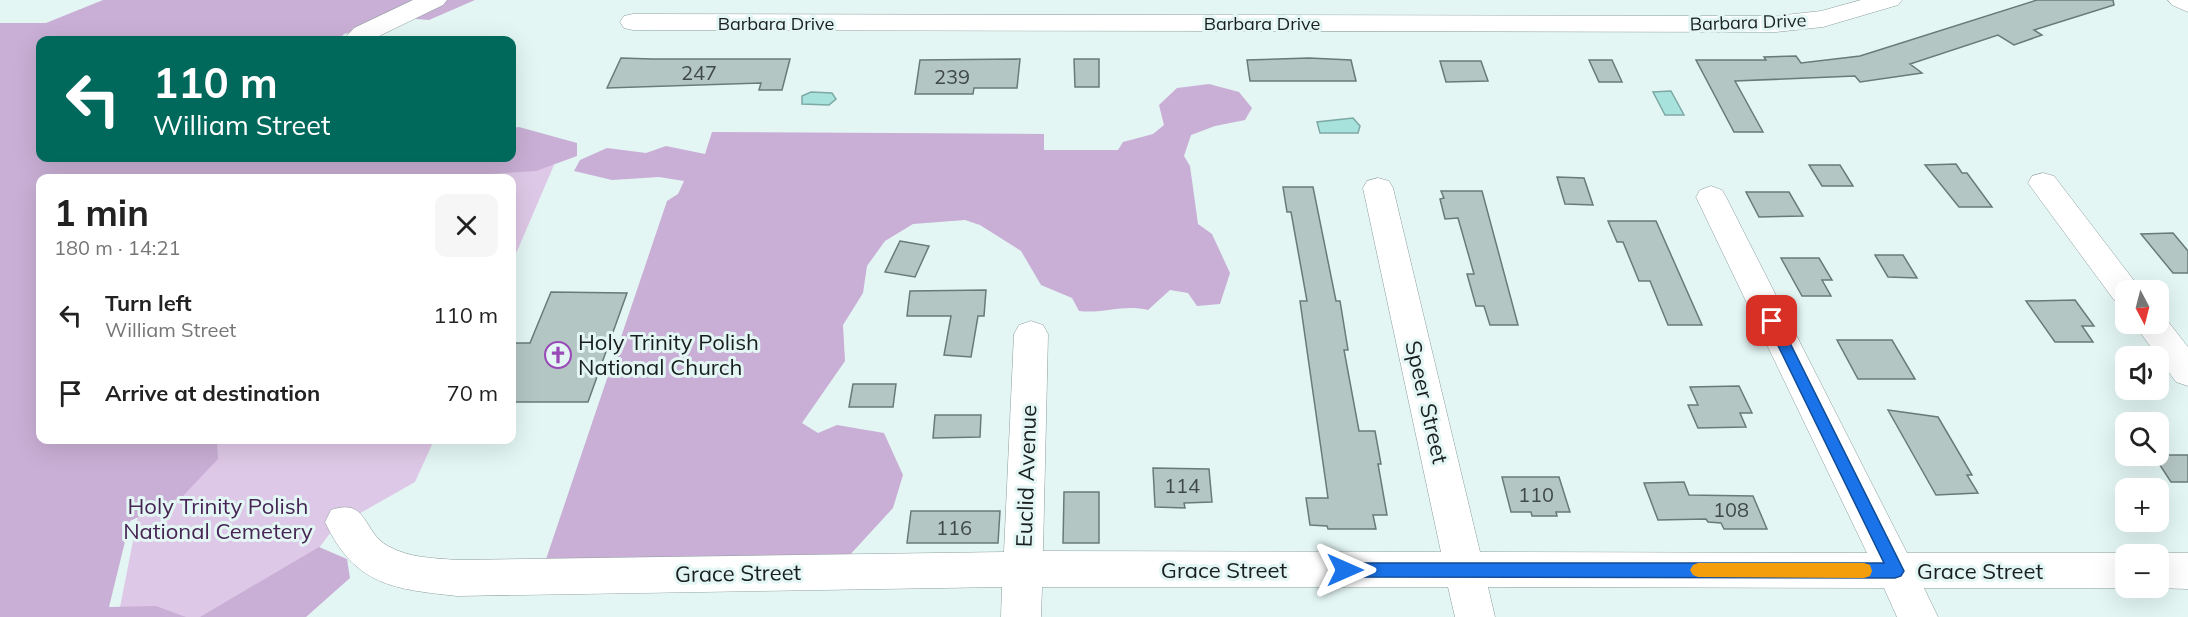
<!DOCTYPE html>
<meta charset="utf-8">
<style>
body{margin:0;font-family:Mulish,sans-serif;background:#f6f6f6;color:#222;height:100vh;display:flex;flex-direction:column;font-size:22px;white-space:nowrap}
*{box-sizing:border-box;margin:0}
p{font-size:20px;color:#767676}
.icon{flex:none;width:33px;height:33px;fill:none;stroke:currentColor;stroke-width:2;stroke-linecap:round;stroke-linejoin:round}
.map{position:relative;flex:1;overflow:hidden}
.drawer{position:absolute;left:36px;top:174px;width:480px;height:270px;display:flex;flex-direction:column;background:#fff;border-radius:12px;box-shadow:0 6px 24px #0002}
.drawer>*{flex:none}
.guide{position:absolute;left:36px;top:36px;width:480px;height:126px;border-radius:12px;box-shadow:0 6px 24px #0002;background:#00695c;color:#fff;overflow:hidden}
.needle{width:39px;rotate:173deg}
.buttons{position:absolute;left:2115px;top:280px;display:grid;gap:12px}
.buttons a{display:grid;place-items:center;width:54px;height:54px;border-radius:12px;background:#fff;box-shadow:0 6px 24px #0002;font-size:30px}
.pin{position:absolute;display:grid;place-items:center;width:51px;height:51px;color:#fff;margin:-26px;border-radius:12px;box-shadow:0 3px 9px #0006}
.me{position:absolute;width:66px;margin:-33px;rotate:90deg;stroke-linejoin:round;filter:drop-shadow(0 0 4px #0008)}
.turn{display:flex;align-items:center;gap:21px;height:126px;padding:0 18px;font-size:27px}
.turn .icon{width:78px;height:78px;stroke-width:2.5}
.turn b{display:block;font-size:42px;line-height:51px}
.round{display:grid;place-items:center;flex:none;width:63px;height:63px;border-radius:12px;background:#f6f6f6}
.head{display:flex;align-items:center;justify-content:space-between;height:102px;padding:0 18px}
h1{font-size:36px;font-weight:700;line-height:45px}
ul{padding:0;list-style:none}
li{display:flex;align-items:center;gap:18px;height:78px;padding:0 18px}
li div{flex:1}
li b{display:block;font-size:22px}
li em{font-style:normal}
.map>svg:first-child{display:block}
.green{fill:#dec8e7}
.forest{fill:#c9afd5}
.water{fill:#a8e2dd;stroke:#7da8a4;stroke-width:1.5}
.building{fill:#b4c6c4;stroke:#697a78;stroke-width:1.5}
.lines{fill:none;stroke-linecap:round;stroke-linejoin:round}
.minor-casing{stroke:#8c9d9c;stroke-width:1}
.minor{fill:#fff;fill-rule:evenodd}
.route{fill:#1a73e8;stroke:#114b97;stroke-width:1.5}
.slow{fill:#f59e0b}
.labels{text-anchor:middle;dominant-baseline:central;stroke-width:6;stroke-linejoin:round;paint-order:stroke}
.far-street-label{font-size:18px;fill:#181f1e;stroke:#e3f6f4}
.number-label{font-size:20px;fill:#3f4948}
.poi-label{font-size:22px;fill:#181f1e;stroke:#e3f6f4;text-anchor:start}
.street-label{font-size:22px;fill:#181f1e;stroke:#e3f6f4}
.park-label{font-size:22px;fill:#472554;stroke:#e3f6f4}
</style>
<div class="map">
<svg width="2188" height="617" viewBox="0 0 2188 617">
<rect width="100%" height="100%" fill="#e3f6f4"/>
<!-- green -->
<path class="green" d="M557,158l-45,105v-85h-236z
M153,440h281l-19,42 -81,46 -15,20 -105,69h-96z"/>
<!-- forest -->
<path class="forest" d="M103,0h327l-45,23 -41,11 -5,6h-299v118h472v-30l7,-1 58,16v13l-41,15 -95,6 -82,-3 -24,4h-295v262h177l1,19 -35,37 -53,25 -21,86 47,-1 30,11h-186v-594h46z
M437,0h38l-46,20 -28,-2z
M1209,84l30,8 13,16 -7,12 -30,6 -24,9 -7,21 6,10 8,58 14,10 18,39 -10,31 -23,2 -9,-13 -18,-3 -22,20c-24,-6 -45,4 -69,1l-7,-13 -31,-13 -20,-34 -41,-26 -15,-5 -52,4 -28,17 -18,25 -4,27 -20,32 2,36 -43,62 16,10 19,-8 47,8 19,42 -10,33 -57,62 -295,4 126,-373 11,-7 6,-13 -25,-4 -47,3 -38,-9 6,-11 27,-12 39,5 20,-7 39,8 7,-22 332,2v16h74l5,-8 30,-8 11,-9 -5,-20 18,-17z
M319,547l28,12 3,19 -44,39h-106z"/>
<!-- water -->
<path class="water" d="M1671,91l13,24h-19l-12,-23z
M811,92l21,1 4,6 -7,6 -27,-1v-8z
M1353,118l7,8 -2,7h-38l-3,-11z"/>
<!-- building -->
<path class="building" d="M2037,0h76l1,5 -80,25 8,5 -28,10 -16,-10 -88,29 12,9 -62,9 -5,-6 -120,5 28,51h-29l-38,-72h70l-2,-3 32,-1 5,7 59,-7z
M621,58l31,1h138l-8,31h-23l2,-7 -154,5z
M1309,58l42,2 5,21h-106l-3,-21z
M1020,59l-3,29h-43l-1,6h-58l5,-34z
M1074,59h25v28h-24z
M1589,60h23l10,22h-23z
M1440,61h41l7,20 -42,1z
M1956,164l6,9h5l25,34h-33l-34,-42z
M1809,165h31l13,21h-31z
M1557,177l27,1 9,27 -28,-1z
M1283,187h30l23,114h4l8,49h-4l15,81h16l6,33h-3l9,51h-14l3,14h-48l-1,-3 -17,-1 -4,-27h22l-28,-197h7l-16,-89h-4z
M1441,191h41l36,134h-28l-6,-19h-8l-9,-32h7l-16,-56 -13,1 -5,-20 4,-1z
M1746,192h43l14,24 -44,1z
M1608,221h48l46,104h-34l-18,-44h-11l-16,-39h-6z
M2173,233l15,18v22h-15l-32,-39z
M900,241l29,5 -14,31 -30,-5z
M1875,255h28l14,23 -29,-1z
M1781,258h38l13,22h-10l9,16h-29z
M986,290l-2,26h-6l-7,41 -27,-2 7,-39h-44l3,-25z
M551,292l76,1 -39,109h-76v-59h18z
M2075,300l19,26h-12l11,16h-38l-29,-41z
M1837,340h55l23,39h-57z
M853,384h43l-3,23h-44z
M1739,386l13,27h-12l6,14 -48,1 -10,-23h10l-8,-18z
M1888,410l50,7 34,58h-5l11,18 -42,2z
M935,415h46l-1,22 -47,1z
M2158,455h30v27h-17l-17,-26z
M1153,468l56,1 3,33 -28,1 1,5 -30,-1z
M1502,477h57l11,35h-14l1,4h-25l-1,-4h-20z
M1684,482l5,13 64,1 14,33h-43l-3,-6 -13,-1 -2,-3 -48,1 -14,-37z
M1064,492h35v51h-36z
M911,511h89l-2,32h-91z"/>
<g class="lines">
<defs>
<path id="minor" d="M413,0h34l-4,5 -72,35h-28l11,-12z
M1861,0h41l-4,5 -75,22 -47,5 -1143,-2 -9,-2 -4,-6 4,-6 9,-2 1143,2 45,-5z
M2168,0h20v12l-16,-7z
M2043,173l11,3 88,115h-16v12l-12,-3 -86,-117 4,-7z
M1378,178l11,3 4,7 87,364 387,1 -171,-356 4,-7 11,-4 11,4 4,7 181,356h219l4,2h-4v33h2h-204l14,29h-41l-13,-29 -396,-1 7,30h-40l-7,-30h-406l-1,30h-40l1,-30 -545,9c-63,-7 -102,-10 -132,-74l6,-12c37,-13 32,23 57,36 21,12 45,12 69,14l547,-8 10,-218 5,-9 12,-4 12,4 5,9 -5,217 398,1 -78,-364 4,-7z
M2158,314l5,1 25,32v39l-12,-4 -42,-58h24z
M2158,553h30v36l-32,-1h2v-33h-4z"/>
</defs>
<!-- minor casing -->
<use href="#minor" class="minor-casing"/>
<!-- minor -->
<use href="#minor" class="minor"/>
</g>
<!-- route -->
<path class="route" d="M1772,316l7,5 125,250 -3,5 -6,2 -550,-1 -6,-2 -2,-5 2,-5 6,-2h539l-118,-242z"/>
<!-- slow -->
<path class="slow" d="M1698,563h166l6,2 2,6 -2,5 -6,2 -166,-1 -5,-2 -3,-5 3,-5z"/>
<!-- icons -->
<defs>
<symbol id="church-ring" viewBox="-11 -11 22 22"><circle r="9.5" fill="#e3f6f4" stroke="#9949b8" stroke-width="1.5"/><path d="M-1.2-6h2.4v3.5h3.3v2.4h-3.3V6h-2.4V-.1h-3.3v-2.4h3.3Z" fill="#9949b8"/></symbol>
</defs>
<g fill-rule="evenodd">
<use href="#church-ring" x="543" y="340" width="30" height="30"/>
</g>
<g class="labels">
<!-- far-street labels -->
<g class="far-street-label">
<text transform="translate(1748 22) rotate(-2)">Barbara Drive</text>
<text x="776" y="23">Barbara Drive</text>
<text x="1262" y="23">Barbara Drive</text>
</g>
<!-- number labels -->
<g class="number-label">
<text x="699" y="72">247</text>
<text x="952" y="76">239</text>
<text x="1182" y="485">114</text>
<text x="1536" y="494">110</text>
<text x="1731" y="509">108</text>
<text x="954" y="527">116</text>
</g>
<!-- poi labels -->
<g class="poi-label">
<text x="578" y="342">Holy Trinity Polish<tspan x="578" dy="25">National Church</tspan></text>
</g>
<!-- street labels -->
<g class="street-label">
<text transform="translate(1427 402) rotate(77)">Speer Street</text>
<text transform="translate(1026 476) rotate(-88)">Euclid Avenue</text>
<text x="1224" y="570">Grace Street</text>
<text x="1980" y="571">Grace Street</text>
<text transform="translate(738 573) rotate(-1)">Grace Street</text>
</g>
<!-- park labels -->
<g class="park-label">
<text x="218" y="506">Holy Trinity Polish<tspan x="218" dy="25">National Cemetery</tspan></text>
</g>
</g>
</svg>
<div class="buttons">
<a><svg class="needle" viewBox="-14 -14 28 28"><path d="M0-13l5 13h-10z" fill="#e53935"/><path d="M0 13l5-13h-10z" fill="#767676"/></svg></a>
<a><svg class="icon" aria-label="sound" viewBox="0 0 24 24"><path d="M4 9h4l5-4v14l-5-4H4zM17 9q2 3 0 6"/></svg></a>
<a><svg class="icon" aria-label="search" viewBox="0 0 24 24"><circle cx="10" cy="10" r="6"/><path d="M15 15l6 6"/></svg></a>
<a>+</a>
<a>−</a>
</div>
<div class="pin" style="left:1772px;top:321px;background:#d93025"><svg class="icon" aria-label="arrive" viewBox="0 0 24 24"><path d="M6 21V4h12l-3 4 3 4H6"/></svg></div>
<svg class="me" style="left:1345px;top:570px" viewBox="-20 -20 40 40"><path d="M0-17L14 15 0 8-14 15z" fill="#1a73e8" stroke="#fff" stroke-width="4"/></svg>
<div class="guide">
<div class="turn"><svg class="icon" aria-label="left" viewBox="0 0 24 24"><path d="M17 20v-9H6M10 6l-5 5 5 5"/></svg><div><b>110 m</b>William Street</div></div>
</div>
<section class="drawer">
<div class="head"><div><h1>1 min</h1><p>180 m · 14:21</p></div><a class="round"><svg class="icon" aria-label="close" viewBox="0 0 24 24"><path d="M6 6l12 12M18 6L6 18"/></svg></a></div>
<ul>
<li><svg class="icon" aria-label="left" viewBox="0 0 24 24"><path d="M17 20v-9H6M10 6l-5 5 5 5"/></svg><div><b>Turn left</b><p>William Street</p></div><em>110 m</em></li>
<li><svg class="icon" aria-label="arrive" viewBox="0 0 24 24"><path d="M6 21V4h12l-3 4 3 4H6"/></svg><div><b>Arrive at destination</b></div><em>70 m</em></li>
</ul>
</section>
</div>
